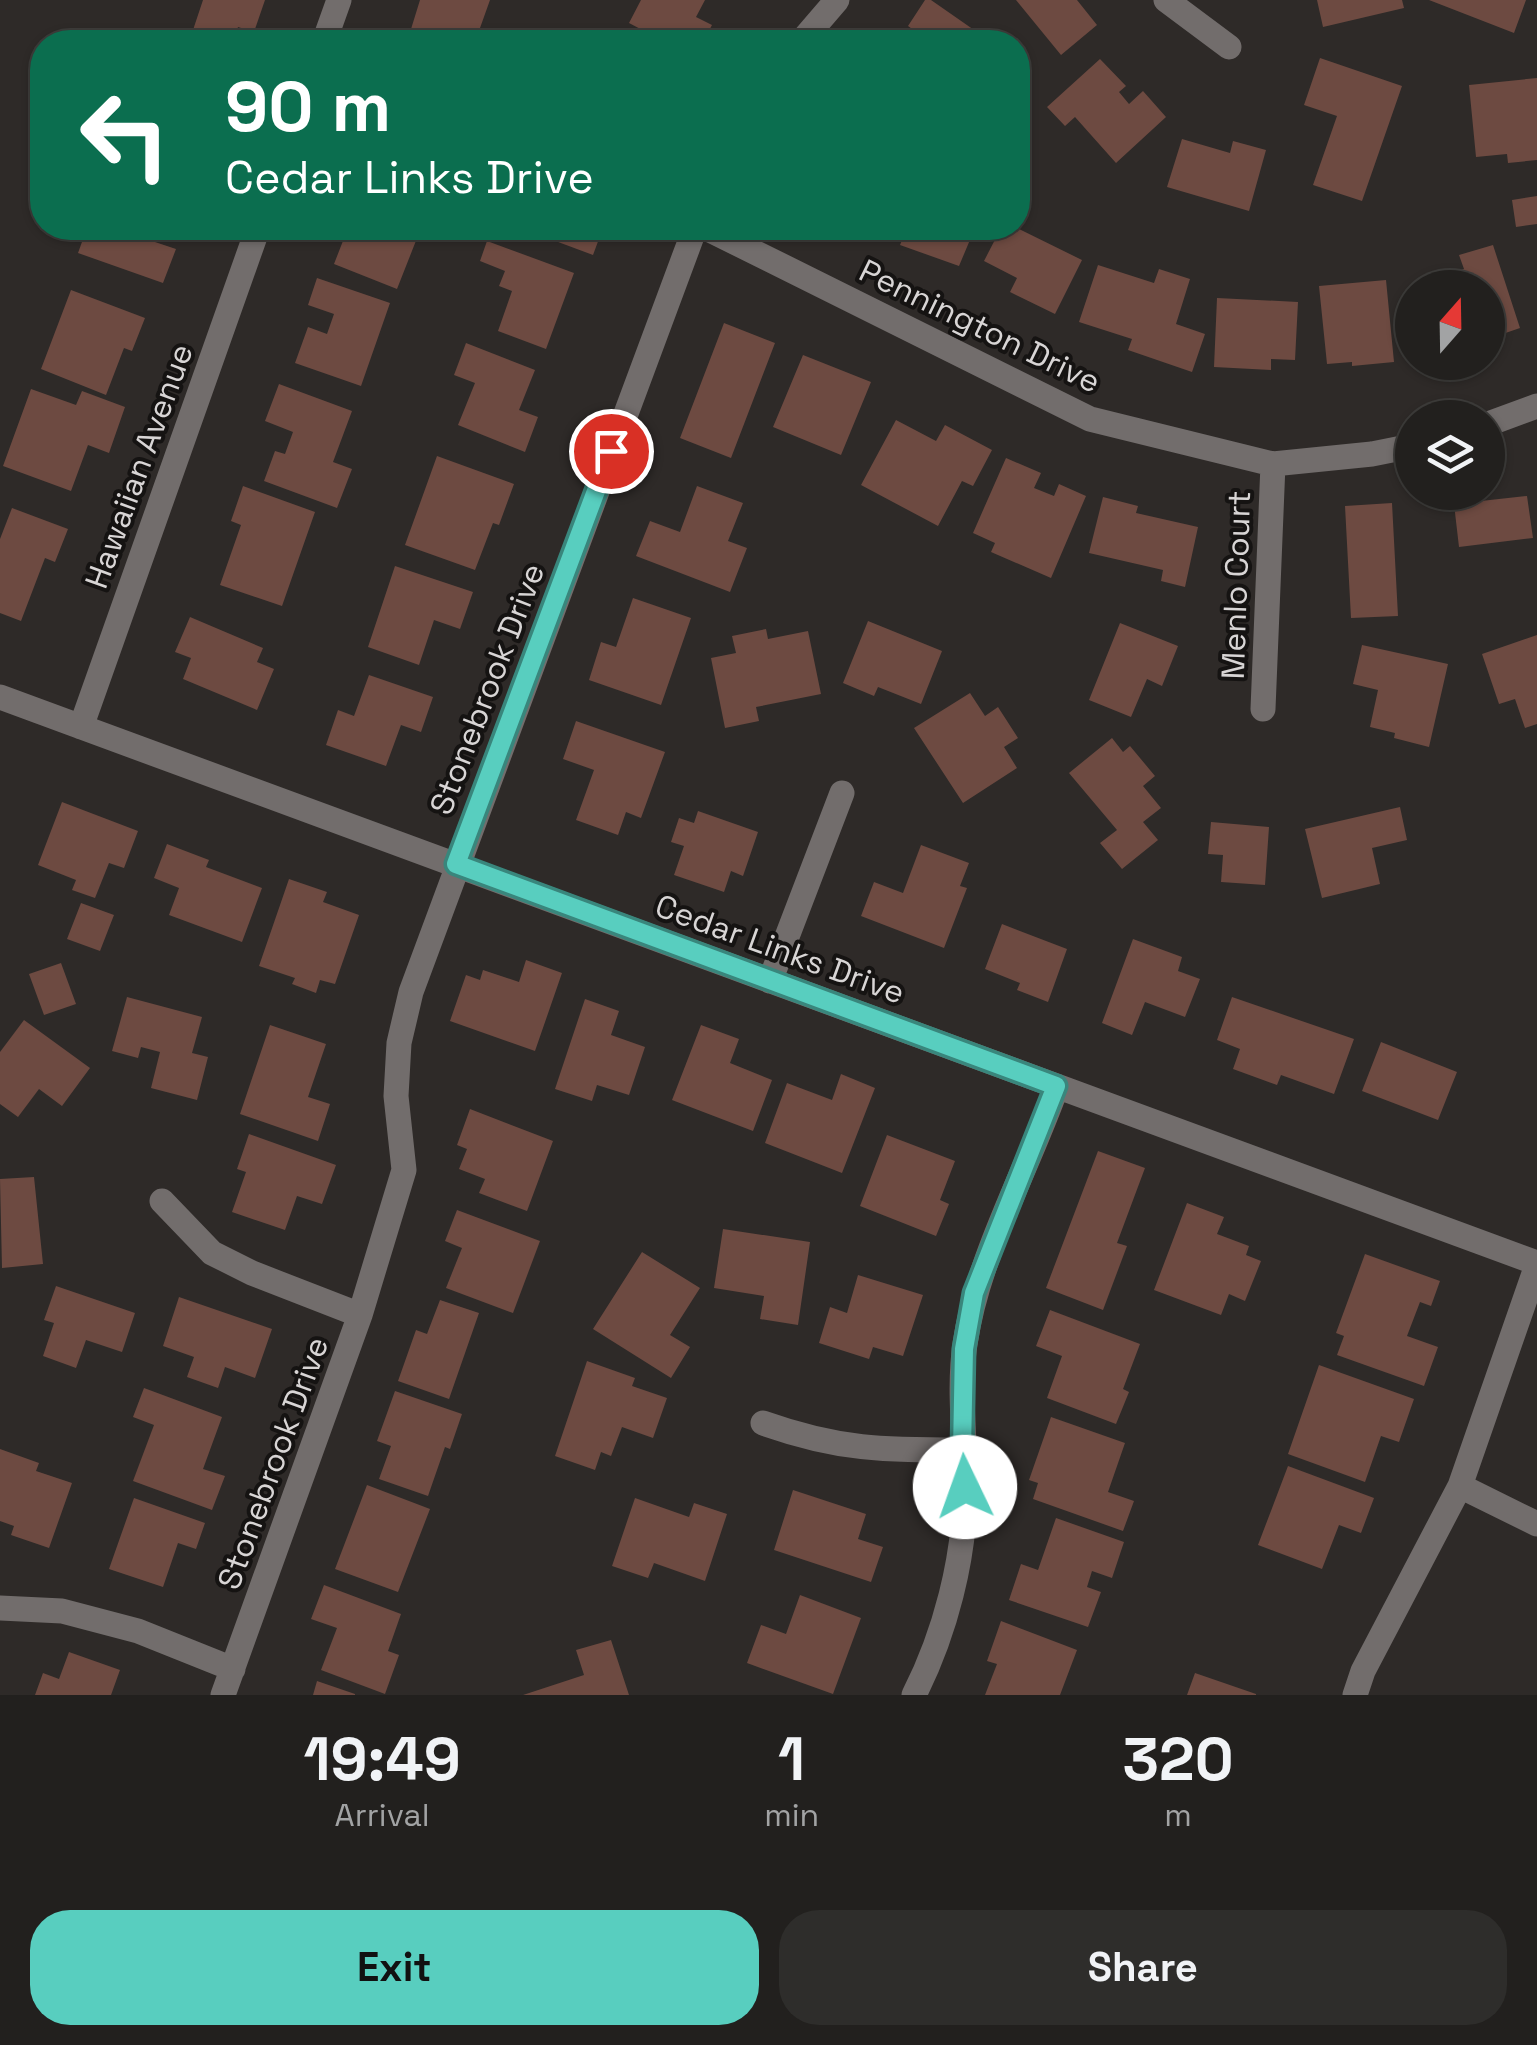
<!DOCTYPE html>
<style>
body{margin:0;font-family:"Space Grotesk",sans-serif;background:#2e2d2b;color:#f1f3f6;height:100vh;display:flex;flex-direction:column;font-size:38px;white-space:nowrap}
*{box-sizing:border-box;margin:0}
p{font-size:32px;color:#a2a3a4}
.icon{flex:none;width:55px;height:55px;fill:none;stroke:currentColor;stroke-width:2;stroke-linecap:round;stroke-linejoin:round}
.map{position:relative;height:1695px;overflow:hidden}
.drawer{display:flex;flex-direction:column;background:#22201e;flex:1}
.drawer>*{flex:none}
.hud{position:absolute;left:30px;top:30px;width:1000px;height:210px;border-radius:40px;box-shadow:0 2px 8px #0004,0 0 0 2px #3f3e3c;background:#0b6e4f;color:#fff;overflow:hidden}
.needle{width:65px;rotate:20deg}
.tools{position:absolute;left:1395px;top:270px;display:grid;gap:20px}
.tools a{display:grid;place-items:center;width:110px;height:110px;border-radius:50%;background:#22201e;box-shadow:0 2px 8px #0004,0 0 0 2px #3f3e3c;font-size:50px}
.pin{position:absolute;display:grid;place-items:center;width:85px;height:85px;color:#fff;margin:-42px;border:5px solid #fff;border-radius:50%;box-shadow:0 2px 10px #0007}
.me{position:absolute;width:110px;margin:-55px;rotate:357deg;stroke-linejoin:round;filter:drop-shadow(0 0 8px #0008)}
.turn{display:flex;align-items:center;gap:35px;height:210px;padding:0 30px;font-size:45px}
.turn .icon{width:130px;height:130px;stroke-width:2.5}
.turn b{display:block;font-size:70px;line-height:85px}
.eta{display:flex;justify-content:space-evenly;align-items:center;height:170px;text-align:center}
.eta b{font-size:60px;font-weight:600;line-height:70px}
.cta{display:flex;gap:20px;margin-top:auto;padding:20px 30px}
.cta a{flex:1;height:115px;border-radius:40px;background:#58cebf;color:#111;font-size:40px;font-weight:600;line-height:115px;text-align:center}
.cta a+a{background:#2e2d2b;color:#f1f3f6}
.map>svg:first-child{display:block}
.building{fill:#6d4a41}
.lines{fill:none;stroke-linecap:round;stroke-linejoin:round}
.minor{stroke:#726d6c;stroke-width:25}
.route-casing{stroke:#39867c;stroke-width:25}
.route{stroke:#58cebf;stroke-width:18}
.labels{text-anchor:middle;dominant-baseline:central;stroke-width:8;stroke-linejoin:round;paint-order:stroke}
.street-label{font-size:32px;fill:#d8d5d5;stroke:#151312}
</style>
<div class="map">
<svg width="1537" height="1695" viewBox="0 0 1537 1695">
<rect width="100%" height="100%" fill="#2e2a28"/>
<!-- building -->
<path class="building" d="M203,0h62l-11,32 -16,-5 -5,15h-44z
M420,0h70l-15,42h-68z
M641,0h64l-9,17 16,8 -9,17h-38l-36,-19z
M925,0h6l56,39 -2,3h-67l4,-6 -14,-10z
M1016,0h61l20,25 -36,30z
M1317,0h85l2,8 -81,19z
M1429,0h97l-12,33z
M1320,58l82,28 -40,115 -49,-16 24,-69 -33,-11z
M1100,59l26,27 -7,6 10,12 14,-13 23,26 -50,46 -41,-46 -10,9 -18,-19z
M1537,78v82l-29,3 -1,-9 -31,3 -7,-72z
M1182,139l48,14 3,-12 33,9 -17,61 -82,-24z
M1537,196v28l-21,3 -4,-27z
M87,228h74l-6,14 21,7 -13,34 -85,-30z
M348,228h73l-24,61 -63,-25z
M535,228h68l-10,27 -59,-22z
M907,228h68l-16,38 -59,-21z
M1001,228h16l65,32 -27,54 -45,-22 7,-14 -33,-17z
M487,241l87,32 -28,76 -48,-18 14,-40 -13,-5 6,-15 -25,-10z
M1493,245l27,83 -32,11v-51h-67l-1,-5 44,-14 -5,-14z
M1098,265l56,18 5,-14 31,10 -14,45 29,10 -13,38 -64,-22 4,-11 -53,-17z
M317,278l73,25 -29,83 -66,-23 13,-36 19,7 7,-20 -26,-9z
M1386,280l8,82 -42,4v-4l-25,2 -8,-78z
M71,290l74,28 -13,33 -8,-3 -18,47 -65,-26z
M1217,298l81,4 -3,58 -24,-1v11l-57,-3z
M724,323l51,20 -44,115 -51,-20z
M466,343l69,27 -16,40 19,7 -13,35 -67,-27 17,-42 -21,-8z
M803,355l68,27 -30,73 -68,-28z
M279,384l73,27 -19,51 19,7 -15,39 -73,-27 11,-30 10,3 8,-22 -28,-11z
M31,389l45,16 6,-14 43,16 -16,46 -21,-8 -17,46 -68,-25z
M896,420l40,21 9,-16 47,25 -19,36 -11,-5 -24,45 -77,-41z
M437,456l77,28 -15,41 -6,-2 -18,47 -70,-25z
M1006,458l35,15 -7,15 20,8 5,-12 27,12 -35,82 -60,-26 4,-9 -22,-10z
M243,486l72,26 -33,94 -62,-21 21,-60 -10,-4z
M697,486l46,17 -15,38 19,7 -17,44 -94,-36 14,-35 30,11z
M1527,496l6,42 -74,9 -5,-43z
M1103,497l35,9 -2,7 62,14 -13,60 -24,-6 2,-11 -74,-17z
M1392,503l6,113 -47,2 -6,-112z
M12,508l56,21 -13,33 -10,-4 -24,63 -21,-8v-74z
M395,566l78,26 -13,37 -26,-9 -15,45 -51,-18z
M633,598l58,20 -30,87 -72,-25 12,-38 15,5z
M190,617l73,31 -6,14 17,7 -17,41 -74,-31 8,-21 -16,-6z
M868,621l74,30 -21,53 -43,-17 -4,9 -31,-13z
M1120,623l58,23 -16,40 -15,-7 -16,38 -42,-17z
M766,629l2,10 40,-8 13,63 -65,13 3,14 -34,7 -14,-70 25,-5 -4,-17z
M1537,635v89l-12,4 -10,-29 -16,5 -17,-50z
M1362,645l86,19 -19,83 -35,-9 1,-5 -25,-6 8,-37 -25,-6z
M369,675l64,22 -12,35 -20,-7 -15,41 -60,-21 12,-35 16,6z
M970,693l15,23 13,-9 20,31 -14,9 13,21 -54,35 -49,-75z
M576,721l89,31 -24,66 -15,-6 -8,23 -42,-15 18,-50 -31,-11z
M1112,738l11,14 7,-6 25,30 -12,10 18,22 -18,14 15,18 -36,29 -22,-26 17,-13 -48,-57z
M62,802l76,29 -14,37 -15,-5 -14,35 -23,-8 4,-10 -38,-15z
M1400,807l7,33 -35,8 8,36 -58,14 -17,-69z
M698,811l60,21 -15,44 -12,-5 -7,21 -50,-17 10,-29 -13,-4 8,-24 15,5z
M1211,822l58,5 -4,58 -44,-3 2,-27 -15,-1z
M167,844l42,16 -3,7 56,21 -20,54 -73,-27 10,-27 -25,-10z
M921,845l48,18 -9,23 7,2 -23,60 -83,-32 13,-34 29,11z
M289,879l38,13 -4,10 36,13 -24,69 -15,-4 -4,13 -24,-9 3,-6 -36,-12z
M81,903l33,12 -14,36 -33,-12z
M1002,924l65,25 -19,53 -31,-12 3,-7 -35,-14z
M1133,939l49,18 -4,14 22,8 -15,38 -40,-15 -13,33 -30,-12z
M526,960l36,13 -27,78 -85,-30 16,-46 14,5 3,-10 36,12z
M61,963l15,41 -32,11 -15,-41z
M127,997l75,20 -10,36 16,4 -11,43 -46,-12 9,-36 -19,-5 -3,11 -26,-7z
M1232,997l122,42 -20,55 -53,-19 -4,10 -44,-16 7,-20 -23,-9z
M585,999l34,12 -8,24 34,12 -16,48 -32,-10 -5,16 -37,-12z
M24,1020l66,48 -28,38 -23,-17 -21,28 -18,-13v-52z
M270,1025l56,19 -18,53 22,7 -12,37 -78,-27z
M701,1025l38,14 -9,24 42,17 -19,51 -81,-31z
M1381,1042l76,30 -19,48 -76,-29z
M841,1074l34,14 -33,85 -77,-30 22,-60 45,17z
M470,1109l83,32 -26,70 -48,-18 6,-14 -26,-10 8,-20 -10,-4z
M249,1134l87,31 -14,39 -25,-8 -12,34 -53,-18 14,-40 -9,-3z
M887,1135l68,26 -15,39 9,4 -13,32 -76,-30z
M1098,1151l47,17 -28,75 10,3 -24,64 -57,-22z
M34,1177l9,87 -41,4 -2,-89z
M1187,1203l37,14 -7,17 32,12 -3,9 15,6 -16,40 -16,-7 -8,21 -67,-25z
M457,1210l83,31 -27,72 -67,-25 16,-40 -17,-7z
M723,1229l87,13 -12,83 -38,-6 4,-23 -50,-8z
M642,1252l58,36 -30,47 20,12 -19,31 -78,-49z
M1365,1254l75,27 -9,25 -11,-4 -13,34 31,11 -14,39 -87,-31 7,-19 -8,-3z
M858,1275l65,20 -20,61 -30,-9 -4,12 -50,-16 11,-36 17,6z
M56,1286l79,27 -13,39 -36,-12 -10,28 -33,-12 11,-33 -10,-3z
M179,1297l93,32 -17,49 -30,-11 -7,21 -31,-11 7,-20 -31,-11z
M440,1300l39,13 -30,86 -51,-18 18,-51 11,4z
M1050,1310l90,34 -17,45 6,3 -13,32 -69,-26 15,-42 -26,-10z
M587,1361l48,17 -3,8 35,12 -14,40 -31,-11 -11,29 -10,-4 -6,18 -40,-14z
M1319,1365l95,34 -15,43 -18,-6 -16,46 -77,-28z
M144,1388l78,29 -19,52 22,7 -13,34 -79,-29 21,-56 -21,-8z
M395,1391l67,23 -12,35 -5,-2 -17,49 -49,-17 12,-33 -14,-5z
M1051,1417l74,26 -17,49 26,9 -11,30 -90,-32 5,-16 -9,-3z
M0,1449l39,14 -3,8 36,12 -23,65 -38,-13 3,-9 -14,-5z
M1288,1466l86,32 -13,35 -22,-8 -17,44 -64,-24z
M367,1485l63,24 -32,83 -63,-23z
M793,1490l73,24 -8,25 25,8 -12,35 -97,-32z
M134,1498l71,25 -9,26 -18,-6 -15,44 -54,-18z
M635,1498l54,19 5,-14 33,11 -22,67 -51,-18 -6,15 -36,-12z
M1056,1518l68,24 -12,36 -20,-7 -5,16 14,5 -13,35 -79,-27 12,-36 17,6z
M324,1585l77,29 -13,37 11,4 -14,39 -64,-24 16,-42 -26,-9z
M800,1595l61,23 -28,76 -86,-31 14,-38 25,9z
M1001,1621l76,29 -17,45h-75l12,-31 -10,-3z
M611,1640l18,55h-106l61,-20 -8,-25z
M69,1652l51,18 -9,25h-76l8,-22 16,6z
M1195,1673l61,21v1h-69z
M317,1681l38,13v1h-42z"/>
<g class="lines">
<!-- minor -->
<path class="minor" d="M1166,0l63,47
M324,42l15,-42
M801,42l36,-42
M706,228l384,191 183,45 99,-10 40,-8
M1488,424l49,-18
M0,697l1537,566
M1263,709l10,-245
M81,727l177,-499
M770,981l72,-188
M162,1201l50,52 40,20 108,42
M763,1423c76,27 121,27 199,27
M1460,1486l77,38
M0,1608l62,3 76,20 95,38
M223,1695l137,-380 44,-145 -8,-74 3,-53 12,-51 284,-764
M914,1695c31,-61 51,-137 51,-206 1,-47 -7,-97 0,-145 13,-89 62,-173 92,-258
M1355,1695l8,-24 97,-185 77,-221"/>
</g>
<g class="lines">
<defs>
<path id="route" d="M611,451l-155,413 600,222 -82,207 -10,56 -2,101 3,37"/>
</defs>
<!-- route casing -->
<use href="#route" class="route-casing"/>
<!-- route -->
<use href="#route" class="route"/>
</g>
<g class="labels">
<!-- street labels -->
<g class="street-label">
<text transform="translate(980 326) rotate(26)">Pennington Drive</text>
<text transform="translate(139 466) rotate(-70)">Hawaiian Avenue</text>
<text transform="translate(1236 585) rotate(-88)">Menlo Court</text>
<text transform="translate(487 689) rotate(-69)">Stonebrook Drive</text>
<text transform="translate(780 949) rotate(20)">Cedar Links Drive</text>
<text transform="translate(273 1463) rotate(-70)">Stonebrook Drive</text>
</g>
</g>
</svg>
<div class="tools">
<a><svg class="needle" viewBox="-14 -14 28 28"><path d="M0-13l5 13h-10z" fill="#e53935"/><path d="M0 13l5-13h-10z" fill="#a2a3a4"/></svg></a>
<a><svg class="icon" aria-label="layers" viewBox="0 0 24 24"><path d="M12 4l9 5-9 5-9-5zM3 14l9 5 9-5"/></svg></a>
</div>
<div class="pin" style="left:611px;top:451px;background:#d93025"><svg class="icon" aria-label="arrive" viewBox="0 0 24 24"><path d="M6 21V4h12l-3 4 3 4H6"/></svg></div>
<svg class="me" style="left:965px;top:1487px" viewBox="-20 -20 40 40"><circle r="19" fill="#fff"/><path d="M0-13L10 11 0 6-10 11z" fill="#58cebf"/></svg>
<div class="hud">
<div class="turn"><svg class="icon" aria-label="left" viewBox="0 0 24 24"><path d="M17 20v-9H6M10 6l-5 5 5 5"/></svg><div><b>90 m</b>Cedar Links Drive</div></div>
</div>
</div>
<section class="drawer">
<div class="eta">
<div><b>19:49</b><p>Arrival</p></div>
<div><b>1</b><p>min</p></div>
<div><b>320</b><p>m</p></div>
</div>
<div class="cta"><a>Exit</a><a>Share</a></div>
</section>
